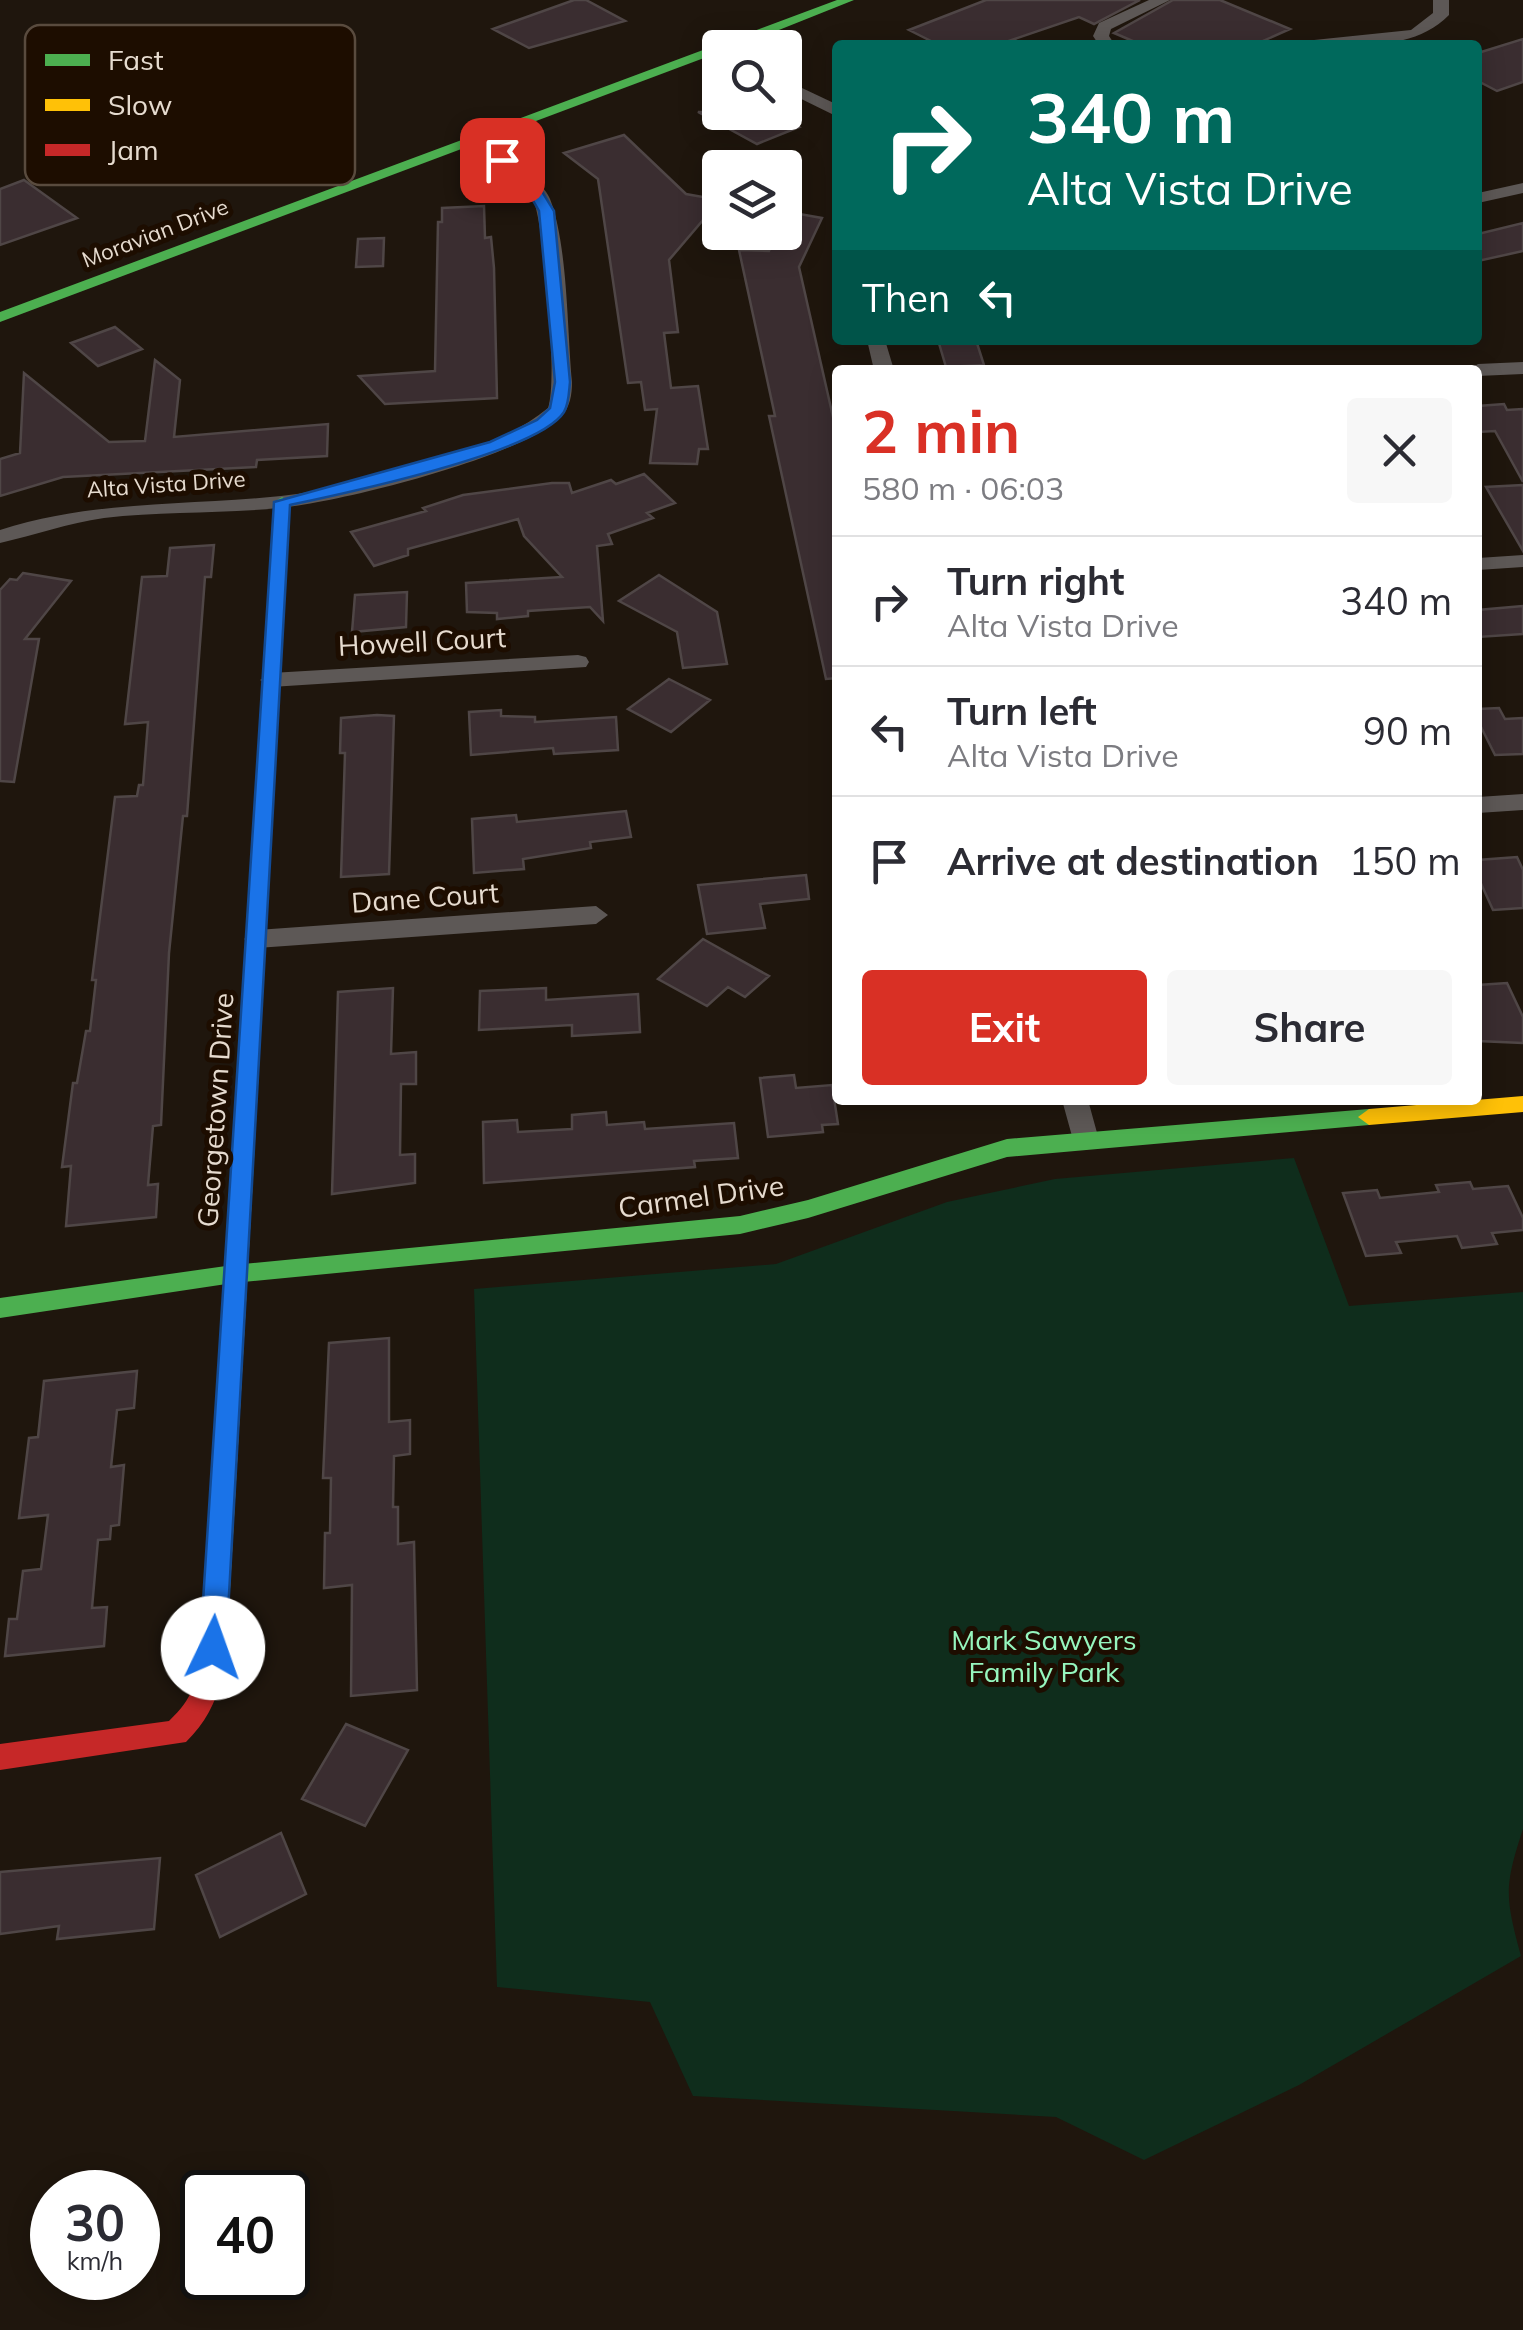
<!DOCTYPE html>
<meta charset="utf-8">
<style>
body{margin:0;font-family:Mulish,sans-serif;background:#f7f7f7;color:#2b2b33;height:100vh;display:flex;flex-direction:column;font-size:38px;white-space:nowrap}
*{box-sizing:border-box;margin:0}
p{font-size:32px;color:#7c7c81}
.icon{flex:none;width:55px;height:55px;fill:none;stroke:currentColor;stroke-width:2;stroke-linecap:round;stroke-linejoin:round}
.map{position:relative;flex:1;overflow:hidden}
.side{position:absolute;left:832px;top:365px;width:650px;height:740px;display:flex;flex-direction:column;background:#fff;border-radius:10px;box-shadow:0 5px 25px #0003}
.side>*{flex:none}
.hud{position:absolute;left:832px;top:40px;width:650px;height:305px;border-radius:10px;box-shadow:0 5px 25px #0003;background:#00695c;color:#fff;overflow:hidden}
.controls{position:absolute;left:702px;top:30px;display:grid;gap:20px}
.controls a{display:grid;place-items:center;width:100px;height:100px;border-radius:10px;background:#fff;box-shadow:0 5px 25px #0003;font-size:50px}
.speed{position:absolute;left:30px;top:2170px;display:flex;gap:20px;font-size:50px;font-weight:700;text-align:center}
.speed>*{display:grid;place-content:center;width:130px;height:130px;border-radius:50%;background:#fff;box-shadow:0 5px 25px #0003;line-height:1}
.speed small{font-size:25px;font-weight:400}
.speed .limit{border:5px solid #111;border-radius:15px;background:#fff;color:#111}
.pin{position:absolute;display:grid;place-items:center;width:85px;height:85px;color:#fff;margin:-42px;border-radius:20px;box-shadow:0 5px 15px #0006}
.me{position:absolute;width:110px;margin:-55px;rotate:3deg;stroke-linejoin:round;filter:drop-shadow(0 0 8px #0008)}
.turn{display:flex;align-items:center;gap:35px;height:210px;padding:0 30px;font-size:45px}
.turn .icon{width:130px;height:130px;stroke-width:2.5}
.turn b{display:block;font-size:70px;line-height:85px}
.then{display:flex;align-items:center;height:95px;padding:0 30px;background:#0003;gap:20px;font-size:38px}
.round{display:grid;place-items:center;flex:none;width:105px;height:105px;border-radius:10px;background:#f7f7f7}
.head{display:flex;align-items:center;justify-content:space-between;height:170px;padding:0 30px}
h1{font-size:60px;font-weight:700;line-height:75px;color:#d93025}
.button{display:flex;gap:20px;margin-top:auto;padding:20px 30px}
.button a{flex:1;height:115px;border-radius:10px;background:#d93025;color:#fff;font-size:40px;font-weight:700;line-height:115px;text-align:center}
.button a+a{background:#f7f7f7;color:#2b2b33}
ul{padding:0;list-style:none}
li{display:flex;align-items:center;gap:30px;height:130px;padding:0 30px;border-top:2px solid #e1e1e2}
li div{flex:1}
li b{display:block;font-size:38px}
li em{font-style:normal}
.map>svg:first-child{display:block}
.green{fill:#0f2d1c}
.building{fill:#3a2d30;stroke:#4f4646;stroke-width:2.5}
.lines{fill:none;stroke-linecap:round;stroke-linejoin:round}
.street{fill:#5d5856;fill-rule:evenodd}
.fast{fill:#4caf50;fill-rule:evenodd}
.slow{fill:#ffc107;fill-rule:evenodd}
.jam{fill:#c62828;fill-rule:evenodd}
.route{fill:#1a73e8;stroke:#114b97;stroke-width:2.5}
.labels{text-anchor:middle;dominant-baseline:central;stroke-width:10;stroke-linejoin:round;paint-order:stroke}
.far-street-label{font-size:22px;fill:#e6dbcf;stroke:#1d0d00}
.street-label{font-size:28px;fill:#e6dbcf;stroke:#1d0d00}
.park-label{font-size:28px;fill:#96f6be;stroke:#1d0d00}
.key{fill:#1d0d00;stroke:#594b3e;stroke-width:2.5}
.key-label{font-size:28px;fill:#e6dbcf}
</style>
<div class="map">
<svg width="1523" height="2330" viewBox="0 0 1523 2330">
<rect width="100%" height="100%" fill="#1f160d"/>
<!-- green -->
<path class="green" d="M1294,1158l55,148 174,-14v537c-19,58 -18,68 -2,127l-222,129 -155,75 -88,-43 -363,-21 -43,-94 -153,-15 -23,-698 302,-25 171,-62 108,-23z"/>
<!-- building -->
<path class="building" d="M574,0h12l39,21 -96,27 -36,-19z
M986,0h154l-46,24 -15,-7 -82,28h-58l-30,-15z
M1173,0h47l70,29 -36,16h-112l-28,-12z
M1523,39v43l-26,9 -19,-10v-28z
M698,112h72l29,15 -42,17z
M624,135l62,59 34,6 -51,60 9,72 -14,1 7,55 27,-2 10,63h-9l-2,15 -47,-1 7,-54 -12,1 -4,-28 -13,1 -30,-204 -34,-26z
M24,180l53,38 -77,27v-56z
M484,206l1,32 6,-1 3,31 3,130 -112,6 -26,-28 76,-5 3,-149h4v-14z
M788,212l34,6 -23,49 39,172v239l-12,1 -57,-263h6l-36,-166 30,1 9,-19h7z
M1523,223v28l-45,10v-27z
M384,238l-1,28 -27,1 2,-28z
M115,327l27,22 -44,17 -27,-23z
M938,340h38l8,25 -38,2z
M155,360l25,20 -6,57 154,-13 -1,32 -70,4 -1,7 -193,10 -63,19v-37l20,-6 4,-80 85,69 36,-1z
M1504,404l3,6 16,-1v73l-28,-51 -17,1v-26z
M644,474l31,29 -28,10 6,5 -45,16 4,10 -15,2 6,75 -13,-14 -62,4v5l-31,3v-6l-30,-1 -1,-29 96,-6 -38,-41 -6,-17 -110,30v6l-34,11 -23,-34 75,-21 -3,-3 40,-13 89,-12h17l3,10 39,-13 5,4z
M1523,485v66l-37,-64z
M214,545l-3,32h-6l-18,239h-4l-14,137 -8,172 -8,1 -5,59 10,-1 -2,33 -90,9 5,-60 -9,1 11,-84h4l9,-52h4l6,-51h-4l23,-183 22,-1 2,-11h4l5,-63 -23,2 17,-147 25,-1 3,-28z
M23,573l48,8 -46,58h14l-25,143 -14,-1v-191l10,-11 7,1z
M659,575l58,37 10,52 -44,4 -6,-36 -58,-31z
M407,592l-1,35 -54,5 3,-37z
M1523,606v28l-45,3v-27z
M669,679l41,21 -39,32 -43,-23z
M1499,708l6,11 18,-1v36l-28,1 -17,-34v-12z
M501,710v6l34,1v5l81,-5 2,33 -64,4 -1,-6 -82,7 -2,-43z
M377,715l17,1 -5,158 -48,3 4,-124h-5l1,-35z
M626,811l5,26 -41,5 1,6 -68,11 1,10 -50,4 -2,-54 44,-4 1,7z
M1517,857l6,13v38l-30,2 -15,-33v-17z
M806,875l3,24 -49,5 5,24 -58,6 -9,-49z
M703,939l66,37 -24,21 -17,-10 -21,19 -49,-27z
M1507,983l16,34v26l-45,-2v-56z
M393,988l-2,66 25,-2v32h-15l-1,71 15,-1v29l-83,11 6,-202z
M546,988v12l92,-6 2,38 -68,4v-11l-93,5 1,-39z
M794,1075l2,13 36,-3 6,39 -16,1 1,7 -55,5 -8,-59z
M606,1112l1,13 37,-3 1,7 89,-6 4,35 -44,3 1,6 -211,16 -1,-61 34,-2 1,12 54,-3v-14z
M1470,1182l3,7 35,-3 15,32v12l-31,3 5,11 -35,4 -5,-12 -61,6 5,11 -35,3 -23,-63 34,-3 3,8 59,-6 -3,-7z
M389,1338v84l21,-2v34l-16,2 -1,51h5v37l16,-2 3,148 -66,6 1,-111 -28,3 1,-55h5l1,-55h-8l6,-135z
M137,1371l-3,37 -17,2 -6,57 13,-2 -5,60 -8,1 -1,13 -12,1 -6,68 15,-1 -3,39 -99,10 4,-37h8l6,-48 18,-2 7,-54 -29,3 10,-80 9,-1 6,-56z
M346,1724l62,26 -43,76 -63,-27z
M281,1833l25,61 -86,43 -24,-62z
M160,1858l-6,71 -97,10 2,-13 -59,8v-62z"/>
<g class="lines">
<!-- street -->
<path class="street" d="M1149,0h21l-59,29 -2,7 6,9h-16l-6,-9 6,-13z
M1433,0h16v15c-36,37 -95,30 -143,30l8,-5 97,-10 22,-17z
M785,80l53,25v12l-53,-26z
M474,136c19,6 69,44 76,63 18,47 17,131 22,183 0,13 -2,25 -11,35 -39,40 -224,86 -282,91 -58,6 -117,3 -175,10 -36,5 -69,17 -104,25v-13c93,-30 185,-24 281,-34 47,-5 96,-20 141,-33 44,-12 90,-25 126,-55 10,-26 -3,-181 -15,-209 -9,-22 -46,-40 -65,-54v-8z
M1523,183v10l-45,10v-10z
M867,340h18l9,30h-20z
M1523,362v12l-45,2v-6h-10l10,-6z
M1523,555v12l-45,3v-12z
M578,655l8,2 3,5 -3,5 -315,20 -11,-7 11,-7z
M1523,794v16l-45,3v-16z
M596,906l12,9 -12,9 -339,24 -13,-9 13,-9z
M1062,1100h26l11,40 -4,7 -10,3 -10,-3z"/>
<!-- fast -->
<path class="fast" d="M837,0h17l-120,48h-14v4l-720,270v-10z
M282,497l8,5 -37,675 -3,6h-16l-3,-6 43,-675z
M1369,1109l11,8 -11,8 -362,32 -199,61 -68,16 -507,49 -233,35v-20l233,-33 507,-49 68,-16 199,-61z"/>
<!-- slow -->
<path class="slow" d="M1523,1096v16l-154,13 -11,-8 11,-8z
M242,1168l8,3 3,6 -24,430 -4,8 -9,4 -9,-4 -4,-8 28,-430 3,-6z"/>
<!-- jam -->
<path class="jam" d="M216,1595l9,4 4,8c-2,52 -4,97 -43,135l-186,28v-26l169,-23c49,-45 17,-78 38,-122z"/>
</g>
<!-- route -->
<path class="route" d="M497,157h10l28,23 19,31 16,171c-1,9 -1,22 -6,30 -26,41 -222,82 -274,93l-64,1143 -3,9 -10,4 -10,-4 -3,-9 74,-1146 216,-60 47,-22 13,-12 5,-26 -16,-171 -15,-26 -27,-22z"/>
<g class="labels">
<!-- far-street labels -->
<g class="far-street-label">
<text transform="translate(155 233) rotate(-21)">Moravian Drive</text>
<text transform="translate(166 484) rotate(-4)">Alta Vista Drive</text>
</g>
<!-- street labels -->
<g class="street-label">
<text transform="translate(422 641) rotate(-3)">Howell Court</text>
<text transform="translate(425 897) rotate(-4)">Dane Court</text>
<text transform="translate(215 1110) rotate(-86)">Georgetown Drive</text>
<text transform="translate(701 1196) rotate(-8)">Carmel Drive</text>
</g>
<!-- park labels -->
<g class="park-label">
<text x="1044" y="1639">Mark Sawyers<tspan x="1044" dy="32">Family Park</tspan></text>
</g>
</g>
<!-- legend -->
<rect x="25" y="25" width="330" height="160" rx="15" class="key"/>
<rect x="45" y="54" width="45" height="12" fill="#4caf50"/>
<rect x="45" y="99" width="45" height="12" fill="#ffc107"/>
<rect x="45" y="144" width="45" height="12" fill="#c62828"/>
<g class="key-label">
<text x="108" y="70">Fast</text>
<text x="108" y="115">Slow</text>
<text x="108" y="160">Jam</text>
</g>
</svg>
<div class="controls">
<a><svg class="icon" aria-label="search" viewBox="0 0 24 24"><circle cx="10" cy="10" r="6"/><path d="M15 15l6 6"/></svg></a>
<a><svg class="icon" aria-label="layers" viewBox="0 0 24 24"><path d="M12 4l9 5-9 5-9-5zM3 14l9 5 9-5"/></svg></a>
</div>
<div class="speed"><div>30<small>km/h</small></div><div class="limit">40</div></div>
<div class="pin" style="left:502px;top:160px;background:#d93025"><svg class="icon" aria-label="arrive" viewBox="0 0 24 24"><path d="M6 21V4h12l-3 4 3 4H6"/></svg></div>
<svg class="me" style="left:213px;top:1648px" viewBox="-20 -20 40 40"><circle r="19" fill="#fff"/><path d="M0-13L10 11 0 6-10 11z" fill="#1a73e8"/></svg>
<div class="hud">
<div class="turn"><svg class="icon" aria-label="right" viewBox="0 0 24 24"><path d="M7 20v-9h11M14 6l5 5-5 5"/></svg><div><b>340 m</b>Alta Vista Drive</div></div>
<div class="then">Then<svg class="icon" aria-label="left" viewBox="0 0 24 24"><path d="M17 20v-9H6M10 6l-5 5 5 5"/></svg></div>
</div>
<section class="side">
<div class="head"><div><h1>2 min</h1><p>580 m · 06:03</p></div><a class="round"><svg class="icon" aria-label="close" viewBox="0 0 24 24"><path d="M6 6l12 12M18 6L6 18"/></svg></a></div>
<ul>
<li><svg class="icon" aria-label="right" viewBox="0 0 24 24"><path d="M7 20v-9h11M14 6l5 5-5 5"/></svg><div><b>Turn right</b><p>Alta Vista Drive</p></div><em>340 m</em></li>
<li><svg class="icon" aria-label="left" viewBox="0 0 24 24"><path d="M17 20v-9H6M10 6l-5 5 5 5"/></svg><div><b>Turn left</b><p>Alta Vista Drive</p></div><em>90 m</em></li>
<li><svg class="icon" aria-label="arrive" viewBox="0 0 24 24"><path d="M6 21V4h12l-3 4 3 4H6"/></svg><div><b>Arrive at destination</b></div><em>150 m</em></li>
</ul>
<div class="button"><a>Exit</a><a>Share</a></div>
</section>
</div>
